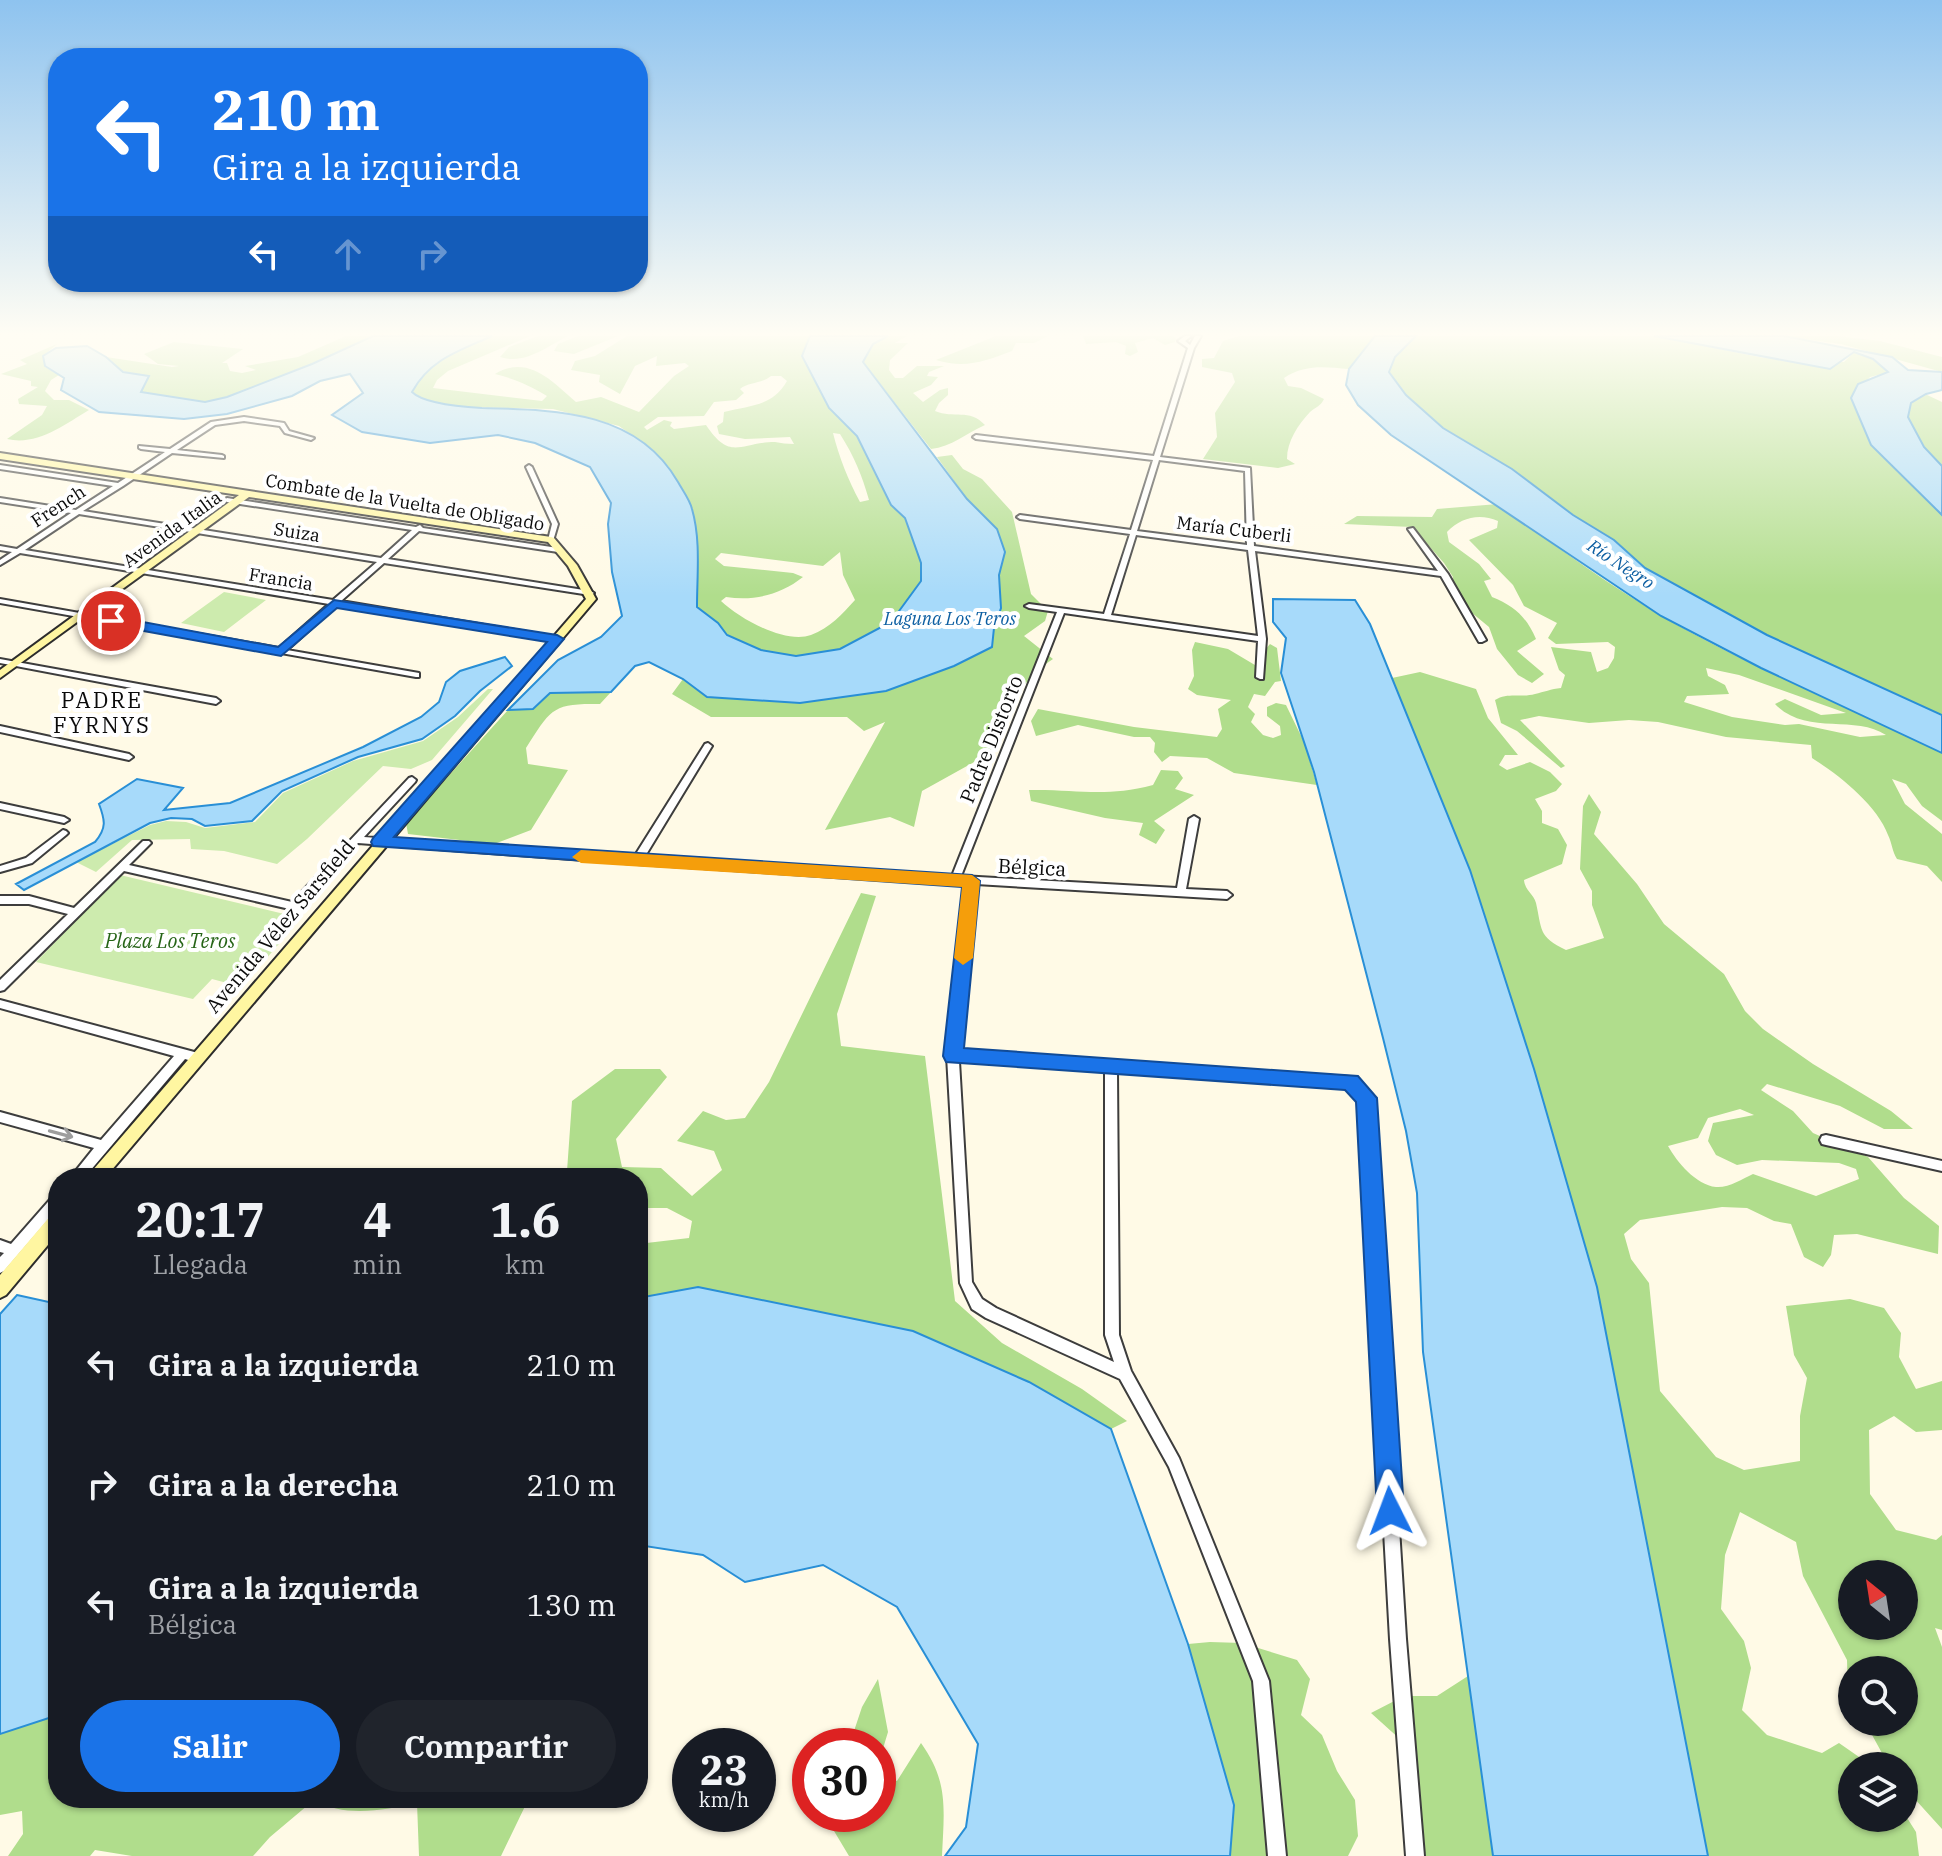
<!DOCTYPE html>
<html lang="es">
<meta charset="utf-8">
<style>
body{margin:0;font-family:"IBM Plex Serif",serif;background:#20242c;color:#f1f3f6;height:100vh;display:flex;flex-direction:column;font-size:30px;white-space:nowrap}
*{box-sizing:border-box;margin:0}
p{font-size:26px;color:#9ea1a6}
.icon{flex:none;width:44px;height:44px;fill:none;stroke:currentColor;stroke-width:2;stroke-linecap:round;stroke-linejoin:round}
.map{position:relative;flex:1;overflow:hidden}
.panel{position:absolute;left:48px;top:1168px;width:600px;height:640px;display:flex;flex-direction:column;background:#171b24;border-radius:32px;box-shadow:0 2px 6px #0004}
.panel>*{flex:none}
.banner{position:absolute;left:48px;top:48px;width:600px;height:244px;border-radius:32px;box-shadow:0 2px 6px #0004;background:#1a73e8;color:#fff;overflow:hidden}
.needle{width:52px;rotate:330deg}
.fabs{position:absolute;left:1838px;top:1560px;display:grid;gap:16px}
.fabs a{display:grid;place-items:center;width:80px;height:80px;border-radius:50%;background:#171b24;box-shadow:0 2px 6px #0004;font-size:40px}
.speed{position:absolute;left:672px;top:1728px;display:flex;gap:16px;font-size:40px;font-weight:700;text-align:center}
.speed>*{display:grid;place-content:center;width:104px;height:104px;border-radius:50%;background:#171b24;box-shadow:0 2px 6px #0004;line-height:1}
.speed small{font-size:20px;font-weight:400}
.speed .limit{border:12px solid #d22;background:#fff;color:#111}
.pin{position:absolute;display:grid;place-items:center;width:68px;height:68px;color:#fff;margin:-34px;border:4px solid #fff;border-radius:50%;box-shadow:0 2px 8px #0007}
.me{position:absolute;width:88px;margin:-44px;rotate:357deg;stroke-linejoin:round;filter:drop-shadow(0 0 6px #0008)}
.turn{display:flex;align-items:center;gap:28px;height:168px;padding:0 32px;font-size:36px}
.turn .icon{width:104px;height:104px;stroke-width:2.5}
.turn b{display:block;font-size:56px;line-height:68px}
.lanes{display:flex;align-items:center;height:76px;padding:0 32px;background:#0003;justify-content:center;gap:40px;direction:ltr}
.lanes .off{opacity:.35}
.eta{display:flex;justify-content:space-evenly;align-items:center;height:136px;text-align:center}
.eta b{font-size:48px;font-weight:700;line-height:56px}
.cta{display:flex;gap:16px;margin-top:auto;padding:16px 32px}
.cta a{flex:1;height:92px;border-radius:48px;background:#1a73e8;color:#fff;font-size:32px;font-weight:700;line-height:92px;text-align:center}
.cta a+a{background:#20242c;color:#f1f3f6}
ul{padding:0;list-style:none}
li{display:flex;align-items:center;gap:24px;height:120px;padding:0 32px}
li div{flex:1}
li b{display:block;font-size:30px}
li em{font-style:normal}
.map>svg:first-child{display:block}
.green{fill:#cdebae}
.forest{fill:#b0dd8c;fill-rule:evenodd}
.water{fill:#a7dafa;stroke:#298fd6;stroke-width:2}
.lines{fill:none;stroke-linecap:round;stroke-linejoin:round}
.street-casing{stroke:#3d3d3d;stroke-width:4}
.secondary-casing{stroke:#2c2c2c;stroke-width:4}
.street{fill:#fff;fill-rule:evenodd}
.secondary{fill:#fff6a1;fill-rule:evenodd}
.oneway{stroke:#9d9d9d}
.route{fill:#1a73e8;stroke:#114b97;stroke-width:2}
.slow{fill:#f59e0b}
.labels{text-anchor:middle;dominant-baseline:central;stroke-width:8;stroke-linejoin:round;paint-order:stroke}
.far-street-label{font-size:18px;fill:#0a0a0a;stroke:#fff}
.far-water-label{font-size:18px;font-style:italic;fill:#0d5fa2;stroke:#fff}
.street-label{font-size:20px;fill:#0a0a0a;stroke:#fff}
.park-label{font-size:20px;font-style:italic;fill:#266417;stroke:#fff}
.neighbourhood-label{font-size:22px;letter-spacing:2px;fill:#0a0a0a;stroke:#fff}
</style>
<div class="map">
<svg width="1942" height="1856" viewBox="0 0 1942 1856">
<rect width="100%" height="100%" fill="#fffae6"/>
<!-- green -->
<path class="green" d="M224,592l42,8 -42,32 -43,-9z
M488,689h5l-61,71 -21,9 -28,-3 -76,73 -30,25 -53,-13 -33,-2 -1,-10 -58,1 -36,32 -20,-10 74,-37 16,-4 20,1 19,6 50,-6 28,-29 70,-32 70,-20 35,-24z
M120,875l181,43 -59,69 -30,-8 -19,20 -157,-37z"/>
<!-- forest -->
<path class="forest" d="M346,336h27l-61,28 -85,33 -22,5 -64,-10 7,-16 -26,-5 -16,-14 66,10 7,-1 -21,-2 -14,-10 30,-12 69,7 -21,14h5l3,8 12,2 14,-3 -11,-4 53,-9z
M492,336h38l-82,35 -11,9 -4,8 109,13 5,-5c-18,-11 -32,-17 -52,-22 33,-20 57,7 81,28l25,-5 38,15 35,-36 15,-10 -4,-3 -29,3 1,-10 -22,10 -15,28 -21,-12 1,-7 -29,-5 4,-9 20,-5 32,-20h183l-8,20 27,52 28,28 34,69 14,13 16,45v18l-30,41 -51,27 -44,7 -35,-6 -34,-15 -9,-12 -21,-16 -28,-140 -26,-24 -24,-17 -66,-17 -97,-2 -38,-9 -6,-6c21,-35 44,-40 80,-56zM771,376h10l6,5c-15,26 -37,24 -63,31l-1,10 -6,4 2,8 26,5 45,-2 4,7c-7,0 -13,-1 -19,-2 -36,0 -44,20 -69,-17l-32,4 -4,-3 2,-4 -8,-2 -17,10 -3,-3 14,-10 46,-1 10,-14 22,-2 8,-7 -4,-4c9,-7 21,-5 31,-13zM833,433l7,1c14,22 22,41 29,66l-9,2c-12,-22 -21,-45 -27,-69zM840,552l3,23 12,25c-13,14 -25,28 -44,35 -26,9 -71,-16 -90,-34l5,-4c29,4 54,-2 77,-20l-10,-4 -69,-7 -9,-7 6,-6 102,13z
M538,336h30c-22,11 -43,29 -68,21l9,-10z
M578,336h40l-44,18 -20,-3 4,-7z
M888,336h19l-12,7h13l-18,17 -1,10 6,8h8l14,-12h27l-15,6 -2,4 11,1 -7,8 -18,8 10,9 17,-12 8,-2v7l-9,8 -4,8c19,8 34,-3 50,14 -18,8 -34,22 -54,24l-68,-87 10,-18z
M996,336h52l-14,7h-18l-4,8c-27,10 -46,18 -76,9z
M1083,336h90l3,2 -1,4 -10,3 -12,-7 -18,5 3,9 -8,4 -5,-2 1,-8 -10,-4 -30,2z
M1239,336h136l-26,33c-24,-2 -44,-5 -65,9l4,8 13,2 23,11c-3,7 -8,8 -14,13 -12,13 -23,29 -23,47l8,5 -17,4 -75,-9 14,-22 -2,-24 20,-31 -3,-9 -30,-6v-8l12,-1 9,-17z
M1416,336h238l110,22 80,4 10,-10 19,7 16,13 -19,5 -19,21 20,47 71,70v200l-175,-80 -122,-67 -31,-28 -41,-25 -61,-46 -69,-41 -37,-33 -17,-23 5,-14z
M1784,336h53l43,5 62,16v15l-101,-28z
M57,344l-14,12 2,11 14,8 -8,5 -6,11 9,9h15l20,10c-25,15 -52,36 -82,29l35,-24 5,-9 -28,-2 -1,-5 20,-12 -7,-1v-5l-30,-7 26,-10 -7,-4z
M1925,394l17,8v64l-18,-19 -16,-30 3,-14z
M952,455l11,14 19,10 30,33 19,82 17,17 -3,10 -21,15 29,23c-29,18 -54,57 -59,92l-72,40 -8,36 -24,-10 -65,13 60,-108 -21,9 -17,-14h-136l-39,-23 11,-15 24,18 93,6 86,-12 68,-25 40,-38 7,-20 -2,-33 6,-23 -8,-23 -30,-30 -30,-42z
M1498,504c62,45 124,91 192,128 82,45 169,78 252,121v68l-20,-15 -16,-22 -14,-5 13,25 37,30v48l-15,-16 -30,-7c-5,-8 -5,-16 -9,-24 -11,-30 -49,-60 -76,-77l-1,-13 -85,-8 -68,-15 -29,-2 -40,3 -50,-7 -19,4 45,46 -4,2 -44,-37 -16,-8 -6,-23c13,-8 26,-2 40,-6 9,-2 16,-5 26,-6l4,-13 -6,-5 -8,-23 40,5 6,20 11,-4 6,-10 1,-11 -7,-5 -52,2 -8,-6 9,-15 -33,-17 -11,-21 -44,-45 28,-12 1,-7c-18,-8 -37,-4 -51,11l2,10 30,22 12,15 -7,2 8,16c22,9 34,19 44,42l-19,12 27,23 -12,9 -14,-8 -21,-26 -8,-22 -29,-24 -8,-13 1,-13 -9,-14 -32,-36 -68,-3 13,-8 75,1 5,-8zM1706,668l33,7 107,38 -25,2 -36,-16 -10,5c31,32 80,10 111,31l-26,2 -61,-13 -14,1 -53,-8 -48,-15 3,-6 42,-2 -4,-9 -17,-9z
M1195,642l33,7 37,22v-21l5,-6 7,4 4,33 -6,1 -10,14 -11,-2 -6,13 7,7 -4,8 12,13 10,3 8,-3 -1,-9 -13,-10v-9l9,-4 10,2 18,37 13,43 -83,-12 -27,-15 -37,-2 -8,6 -8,-10 1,-9 -5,-6h-16l-56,-12 -42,11 -5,-15 7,-12 96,18 83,10 5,-8 -4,-20 13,-9 -34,-5 -9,-6 6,-13 -2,-26z
M1420,672l56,17 12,29 30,37h-13l-6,10 8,5 23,-8 20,10 12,12 -6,7 -21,8 7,12v12l16,6 9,16 -5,19 -38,16c1,11 10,14 12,23 6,26 2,34 30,47l38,-12 -12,-33v-14l-12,-22 3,-63 6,-12 12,18 -7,22 43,50 27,40 60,50 21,37 18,18 50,35 78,47 22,18h-29l-44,-23 -73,-22 -6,6 32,21 20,22 55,24 36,41 35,28 -1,28 -81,-20 -23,1 -3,20 -8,12 -19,-10 -13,-33 -17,-3 -27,-13 -25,-1 -82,13 -16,14 7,25 18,24 11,108 56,66 28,13 56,-9v-45l7,-38 -13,-23 -8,-49 64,-7 34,9 17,25 -2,24 17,32 26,-8v49l-26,2 -22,-16 -25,14 1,64 26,36 40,10 6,-5v95l-7,-2 7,19v182l-38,-42v-21h-15l-24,-44h39v-52h-52v31l-4,-6 -1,-35 -44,-84 -7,-34 -56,-30 -15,43 -4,54 23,32 7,27 -9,42 25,25 55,18 17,-10 33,23h-20v52h52v-5l12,19 3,24h-211l-111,-569 -63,-218 -64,-199 -78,-192zM1740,1109l14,6 -41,8 -5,18 8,14 21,10 25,-5 77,3 17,6 3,10 -43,17 -63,-22c-11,5 -24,14 -37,13 -20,-2 -39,-25 -48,-41l30,-8 10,-20zM1852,1574h52v52h-52z
M611,692l-11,12c-48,-1 -49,5 -74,44l2,16 40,6 -37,60 -37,14 -86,-10 -2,-11 102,-113 25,-1 17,-16z
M1161,770l17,1 5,7 -8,11 19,6 -40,26 11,9 -9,14 -17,-9 4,-12 -38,-5 -74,-17 -2,-11c48,-1 74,8 124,-5z
M861,893l15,3 -39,118 4,32 84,10 30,245 47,42 80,46 45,32 -16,8 -82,-47 -116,-51 -215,-44 -60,11v-54l51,-6 3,-17 -25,-13h-29v-30h-79l8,-7 5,-70 43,-32h45l7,8 -51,62 6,28 39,1 31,28 30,-26 -8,-19 -37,-10 26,-30 23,9 19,-2 24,-36z
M1210,1642l32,1 55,17 13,19 -9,36 21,20 15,36 18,29 3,36 -10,20h-118l3,-51 -45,-161z
M1468,1676l25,180h-67l-16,-57 -8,-58 -31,-28 33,-17h33z
M878,1679l10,53 -10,33v-19h-29l13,-39z
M58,1715v83h471l-28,58h-82l-2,-53c-33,7 -72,15 -103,-3l-44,37 -17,19h-121l-37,-6 -5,6h-82l15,-22 -1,-23 -22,4v-81z
M921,1743c28,39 23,67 21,113h-93l-15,-25 -1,-17h45v-40l19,7z"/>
<!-- water -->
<path class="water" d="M373,336h119c-33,15 -62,23 -80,56 12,12 53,15 70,16 73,2 155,2 196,74 5,9 12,18 14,27 9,31 5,66 5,98l21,16 9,12 34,15 35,6 44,-7 51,-27 30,-41v-18l-16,-45 -14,-13 -34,-69 -28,-28 -27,-52 8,-20h78l-15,8 -10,18 104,137 30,30 8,23 -6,23 2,33 -7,20 -2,19 -38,19 -68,25 -86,12 -93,-6 -24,-18 -34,-17 -14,4 -24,26 -61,1 -17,16 -25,1 50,-50 43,-23 21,-21 -10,-44 -4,-48 3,-21 -21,-36 -55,-24 -37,-8 -68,8 -68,-11 -30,-17 31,-22 -13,-19 -30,7 -28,15 -65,18 -43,5 -85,-7 -38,-22 3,-12 -19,-12 -2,-10 13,-8 31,-2 19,11 17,15 26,4 -8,16 64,10 22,-5 85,-33z
M1375,336h41l-21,21 -6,15 17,23 37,33 69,41 61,46 41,25 31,28 122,67 175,80v38l-181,-85 -100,-52 -270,-181 -33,-30 -12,-20 3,-16z
M1654,336h130l108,21 16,13 34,2v18l-16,4 -15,9 -3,14 16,30 18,19v49l-71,-70 -20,-47 7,-14 30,-12 -15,-13 -19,-7 -24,17z
M1273,599l82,1 15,24 100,246 64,199 63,218 111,569h-215l-70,-504 -6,-159 -11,-62 -23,-93 -69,-266 -33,-99 5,-35 -13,-16z
M505,657l7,9 -32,25 -25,25 -33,23 -64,18 -76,34 -30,30 -47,5 -13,-7 -21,-1 -21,5 -126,67 -8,-6 79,-42c12,-14 10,-22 4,-38l38,-25 46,9 -19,22 66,-7 133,-56 58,-30 18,-15 7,-20 14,-11z
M698,1287l215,44 116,51 82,47 77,215 46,161 -4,51h-285l21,-29 12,-83 -81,-137 -74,-42 -78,17 -42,-27 -65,-10v-247z
M17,1295l41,9v411l-58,19v-420z"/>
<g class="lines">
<defs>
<path id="street" d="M1185,336h6l-6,5 5,4 5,-9h6l-7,12 -34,109 90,11 4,78 184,25 -30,-42 5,-1 35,46 38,66 -4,2h-3l-38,-66 -186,-25 11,88 -3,40h-3l-4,-2 2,-36 -194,-28 -103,263 216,12 12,-69 5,-3 5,3 -13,70 41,2 5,4 -5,4 -251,-15 -17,168 391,25c8,3 18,13 22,21l34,541 18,217h-18l-16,-217 -30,-539 -13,-13 -230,-16 2,264 12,36 48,87 90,223 17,175h-18l-15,-175 -84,-214 -49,-88 -134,-61 -14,-9 -12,-26 -13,-227 20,-172 -330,-20 -279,-21 -61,66 -3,1 -170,-39 -120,119 -4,1v-11l68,-66 -39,-10h-29v-8h29l45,12 69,-67h6l2,2 -22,22 163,37 117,-124 3,-1 4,3 -1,2 -51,55 270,20 71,-113 3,-1 4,3 -68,112 308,18 105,-264 -28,-4 -4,-2 4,-2 75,10 26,-80 -110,-15 -3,-2 3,-2 111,15 22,-70 -177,-21 -3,-2 3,-2 178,21 34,-108 -10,-7zM1159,460l86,11 2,74 -110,-14zM1136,535l112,15 10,86 -147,-21zM959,1061l146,10v264l9,27 -118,-54 -14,-9 -10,-17z
M244,417l40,6 5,8 25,7 -3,2 -26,-7 -5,-7 -36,-5 -29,4 -38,25 45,5 2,1v2l-52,-5 -49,33 -40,25 298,47 31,-28 -185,-28 -3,-2 3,-2 189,29 4,-2 3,3 135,20 4,2 -4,2 -139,-21 -31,28 202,32 4,2 -4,2 -206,-32 -43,38 216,36 4,2 -4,2 -220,-36 -50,45 132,23v4h-3l-416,-74v-4l279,49 50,-44 -309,-51 -20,12v-5l12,-8 -12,-2v-4l17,3 54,-36 -71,-11v-4l76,12 37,-24 -113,-17v-4l118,18 47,-31 -24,-3 -2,-1v-2l31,3 41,-27zM79,514l298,48 -44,38 -308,-50z
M529,465l3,2 26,57 -5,17 -5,-1 4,-16 -26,-57z
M0,659l216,39 4,3 -4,3 -216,-41z
M0,726l129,28 4,3 -4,3 -129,-28z
M0,803l64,14 5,3 -5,3 -64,-14z
M63,830l3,1 2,2 -2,2 -34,28 -32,9v-6l26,-8z
M0,1000l198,53 4,2 2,3 -2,3 -4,2 -13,-4 -101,119h-14l24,-30 -94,-26v-10l101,28 73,-84 -174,-48z
M1826,1135l116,26v10l-116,-26 -4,-1 -2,-4 2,-4z
M58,1193v15l-54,63 -4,2v-16l4,-4 -4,-1v-12l11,4 43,-49z"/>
<path id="secondary" d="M0,453l551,84 3,1 23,27 19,34 -491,579h-19l500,-579 -18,-33 -20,-24 -299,-45 -249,181v-8l239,-175 -239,-36z
M58,1212v21l-52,62 -6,3v-23l52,-61z"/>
</defs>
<!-- street casing -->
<use href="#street" class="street-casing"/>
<!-- secondary casing -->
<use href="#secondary" class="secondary-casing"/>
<!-- street -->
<use href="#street" class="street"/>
<!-- secondary -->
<use href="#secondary" class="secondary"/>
</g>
<!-- one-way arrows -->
<defs><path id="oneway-shaft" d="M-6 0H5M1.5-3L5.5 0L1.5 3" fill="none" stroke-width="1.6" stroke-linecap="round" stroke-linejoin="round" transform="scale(2)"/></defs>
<use class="oneway" href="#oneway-shaft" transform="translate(61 1134) rotate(15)"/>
<!-- sky -->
<linearGradient id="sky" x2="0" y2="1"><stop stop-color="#8ec3ef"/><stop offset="0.56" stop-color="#fffdf4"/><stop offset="1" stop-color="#fffdf4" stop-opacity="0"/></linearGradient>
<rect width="1942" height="596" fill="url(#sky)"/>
<!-- route -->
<path class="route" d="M334,600l223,35 7,4 -170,198 578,38 8,6 -16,167 394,28 19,22 27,413 -4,10 -10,4 -9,-4 -4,-10 -21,-409 -11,-12 -399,-28 -3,-6 19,-169 -589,-41 -2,-4 2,-4 174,-196 -210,-34 -56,48 -170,-31 -7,-4 7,-5 167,31z"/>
<!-- slow -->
<path class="slow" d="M581,850l391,25 8,6 -7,77 -10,7 -9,-7 8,-71 -381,-24 -9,-6z"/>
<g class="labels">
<!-- far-street labels -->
<g class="far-street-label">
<text transform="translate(405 502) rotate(9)">Combate de la Vuelta de Obligado</text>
<text transform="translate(58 506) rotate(-33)">French</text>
<text transform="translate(172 529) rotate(-36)">Avenida Italia</text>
<text transform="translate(1234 529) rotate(7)">María Cuberli</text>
<text transform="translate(297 532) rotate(9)">Suiza</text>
<text transform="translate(281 579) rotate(9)">Francia</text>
</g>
<!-- far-water labels -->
<g class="far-water-label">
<text transform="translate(1621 564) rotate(33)">Río Negro</text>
<text x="950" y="618">Laguna Los Teros</text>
</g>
<!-- street labels -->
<g class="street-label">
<text transform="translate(991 739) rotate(-68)">Padre Distorto</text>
<text transform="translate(1032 867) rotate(3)">Bélgica</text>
<text transform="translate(280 926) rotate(-50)">Avenida Vélez Sarsfield</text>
</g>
<!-- park labels -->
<g class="park-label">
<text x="170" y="940">Plaza Los Teros</text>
</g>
<!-- neighbourhood labels -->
<g class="neighbourhood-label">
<text x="102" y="699">PADRE<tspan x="102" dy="25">FYRNYS</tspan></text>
</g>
</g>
</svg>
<div class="fabs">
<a><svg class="needle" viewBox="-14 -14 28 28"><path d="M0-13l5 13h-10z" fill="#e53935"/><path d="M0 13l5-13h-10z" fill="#9ea1a6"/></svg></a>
<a><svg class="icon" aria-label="search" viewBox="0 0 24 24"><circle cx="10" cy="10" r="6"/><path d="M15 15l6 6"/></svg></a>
<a><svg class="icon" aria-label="layers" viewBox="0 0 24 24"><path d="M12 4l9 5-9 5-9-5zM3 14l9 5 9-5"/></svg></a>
</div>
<div class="speed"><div>23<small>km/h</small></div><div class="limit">30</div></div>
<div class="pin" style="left:111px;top:621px;background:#d93025"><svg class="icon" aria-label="arrive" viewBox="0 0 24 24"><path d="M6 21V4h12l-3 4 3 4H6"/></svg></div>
<svg class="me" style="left:1390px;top:1511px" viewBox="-20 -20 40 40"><path d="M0-17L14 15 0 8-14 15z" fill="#1a73e8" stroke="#fff" stroke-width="4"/></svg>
<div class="banner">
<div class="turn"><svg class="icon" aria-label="left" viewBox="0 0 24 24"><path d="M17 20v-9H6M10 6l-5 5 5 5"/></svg><div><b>210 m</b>Gira a la izquierda</div></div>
<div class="lanes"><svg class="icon" aria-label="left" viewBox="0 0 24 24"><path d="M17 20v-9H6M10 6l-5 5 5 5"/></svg><svg class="icon off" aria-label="ahead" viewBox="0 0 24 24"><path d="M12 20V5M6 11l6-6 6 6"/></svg><svg class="icon off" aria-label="right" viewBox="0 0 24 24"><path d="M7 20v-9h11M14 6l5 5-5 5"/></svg></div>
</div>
<section class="panel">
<div class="eta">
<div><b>20:17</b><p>Llegada</p></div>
<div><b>4</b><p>min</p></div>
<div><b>1.6</b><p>km</p></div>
</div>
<ul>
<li><svg class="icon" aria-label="left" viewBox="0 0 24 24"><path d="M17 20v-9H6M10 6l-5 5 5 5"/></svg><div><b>Gira a la izquierda</b></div><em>210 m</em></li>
<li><svg class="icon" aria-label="right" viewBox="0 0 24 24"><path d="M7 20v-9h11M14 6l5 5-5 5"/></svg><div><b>Gira a la derecha</b></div><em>210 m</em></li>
<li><svg class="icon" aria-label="left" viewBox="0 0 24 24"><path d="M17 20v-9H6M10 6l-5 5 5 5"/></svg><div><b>Gira a la izquierda</b><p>Bélgica</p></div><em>130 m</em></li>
</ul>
<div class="cta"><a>Salir</a><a>Compartir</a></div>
</section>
</div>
